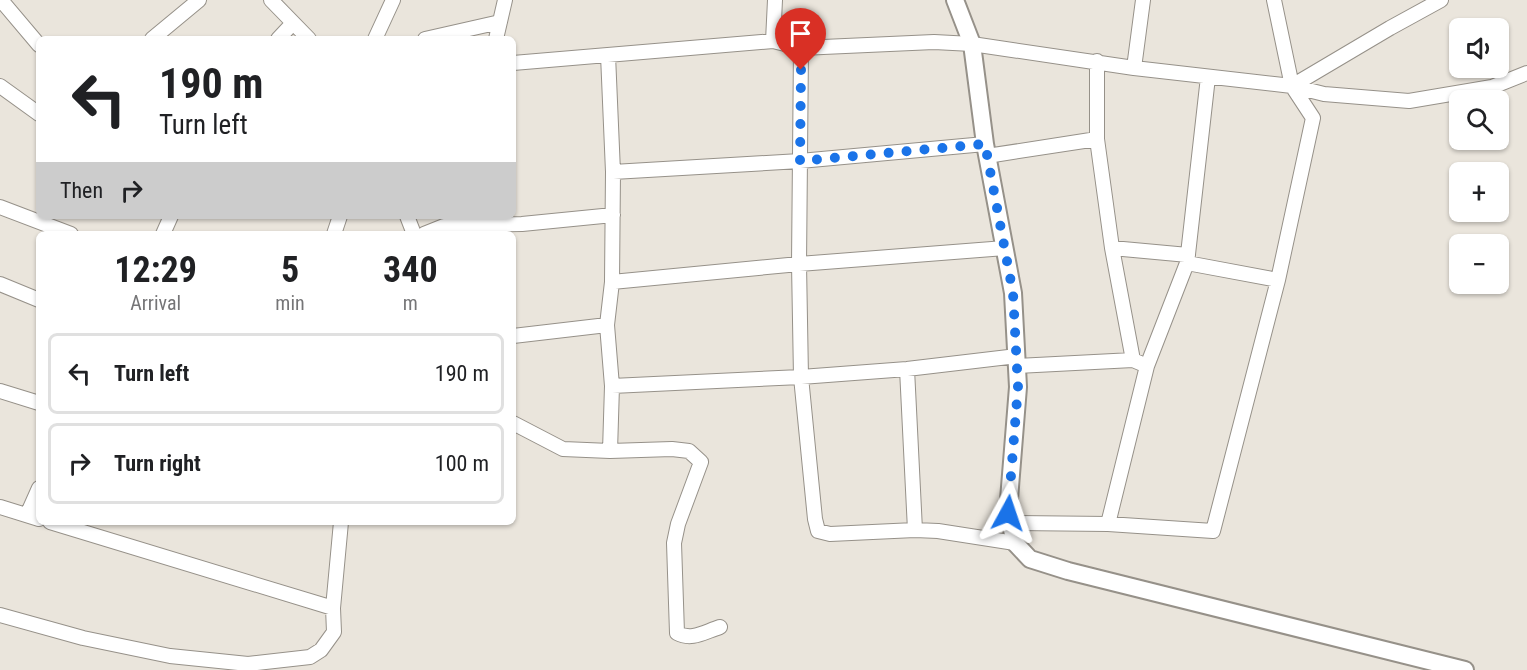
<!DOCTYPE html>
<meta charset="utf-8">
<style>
body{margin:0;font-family:"Roboto Condensed",sans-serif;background:#f6f6f6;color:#202124;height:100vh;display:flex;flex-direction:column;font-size:22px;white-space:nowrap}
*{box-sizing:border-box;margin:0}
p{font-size:20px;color:#757577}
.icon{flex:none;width:33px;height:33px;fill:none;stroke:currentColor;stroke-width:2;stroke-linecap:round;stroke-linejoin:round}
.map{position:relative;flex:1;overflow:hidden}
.details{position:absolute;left:36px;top:231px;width:480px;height:294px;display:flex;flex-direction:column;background:#fff;border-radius:9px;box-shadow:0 2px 4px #0004}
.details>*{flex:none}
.top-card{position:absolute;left:36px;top:36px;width:480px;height:183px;border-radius:9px;box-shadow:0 2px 4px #0004;background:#fff;color:#202124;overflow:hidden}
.controls{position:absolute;left:1449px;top:18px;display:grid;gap:12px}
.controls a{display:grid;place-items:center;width:60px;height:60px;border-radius:9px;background:#fff;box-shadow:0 2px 4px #0004;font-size:30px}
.pin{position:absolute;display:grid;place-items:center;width:51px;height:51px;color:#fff;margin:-62px -26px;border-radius:50% 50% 50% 0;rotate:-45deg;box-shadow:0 0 6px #0007}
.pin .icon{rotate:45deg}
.me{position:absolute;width:66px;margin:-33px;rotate:5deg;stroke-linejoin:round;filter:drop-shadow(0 0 4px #0008)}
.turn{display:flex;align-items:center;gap:21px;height:126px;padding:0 24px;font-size:27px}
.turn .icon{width:78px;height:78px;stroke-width:2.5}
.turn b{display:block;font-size:42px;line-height:51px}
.then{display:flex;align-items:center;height:57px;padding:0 24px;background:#0003;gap:12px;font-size:22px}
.eta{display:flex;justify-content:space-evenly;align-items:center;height:102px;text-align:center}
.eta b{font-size:36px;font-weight:700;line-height:42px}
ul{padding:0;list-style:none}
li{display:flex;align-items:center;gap:18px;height:81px;margin:0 12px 9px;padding:0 12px;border:3px solid #e0e0e0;border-radius:9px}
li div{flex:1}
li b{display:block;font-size:22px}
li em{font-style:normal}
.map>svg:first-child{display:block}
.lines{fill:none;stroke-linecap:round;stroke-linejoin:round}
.minor-casing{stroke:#969189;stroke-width:16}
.tertiary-casing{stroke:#969189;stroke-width:20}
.minor{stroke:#fff;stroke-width:14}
.tertiary{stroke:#fff;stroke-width:16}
.route{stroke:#1a73e8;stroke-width:10;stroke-dasharray:0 18}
</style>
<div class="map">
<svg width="1527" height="670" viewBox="0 0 1527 670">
<rect width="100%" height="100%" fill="#eae5dc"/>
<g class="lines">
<defs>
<path id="minor" d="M1,0l38,45
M271,0l38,39
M152,39l47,-39
M278,39l15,-16
M375,39l18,-39
M425,39l75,-17
M496,39l9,-39
M773,41l2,-41
M801,48l-2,216 2,113 14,142 3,12 12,3 85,-4 23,1 77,12
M608,55l5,117 -1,110 -5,43 5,61 -2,65
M1097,61v78l15,109 21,112
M513,63l260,-22 28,7 133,-6 38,2 162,24 158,18 32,8 85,7 83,-14 35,-14
M1134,68l9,-68
M0,86l39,28
M1292,86l98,-58 51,-28
M987,156l110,-17
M613,172l187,-11 185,-17
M0,207l71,27
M407,216l7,18
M163,234l8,-18
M334,234l6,-18
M424,234l20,-8 78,-2 91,-9
M1112,248l76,7
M1187,263l91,17
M612,282l187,-18 206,-16
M0,284l39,16
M513,336l94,-11
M1017,366l116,-6 7,3
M907,369l8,161
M612,386l189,-9 106,-8 110,-13
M0,391l39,12
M513,423l50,26 47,2 62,-2 17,2 12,11 -23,62 -4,19 3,90c15,8 27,-1 43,-6
M0,507l39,12
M27,515l12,-27
M50,522l283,86
M1010,523l98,1 105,7 65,-251 35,-162 -21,-32 -18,-86
M1108,524l39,-158 40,-103 21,-186
M0,615l83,23 87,18 78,8 62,-7 11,-7 13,-18 -1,-24 8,-86"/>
<path id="tertiary" d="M955,0l17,44 13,100 28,149 5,94 -10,125 7,31 15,16 38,12 397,99"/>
</defs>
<!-- minor casing -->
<use href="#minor" class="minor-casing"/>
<!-- tertiary casing -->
<use href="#tertiary" class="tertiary-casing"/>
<!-- minor -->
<use href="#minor" class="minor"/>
<!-- tertiary -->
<use href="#tertiary" class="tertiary"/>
</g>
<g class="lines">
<!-- route -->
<path class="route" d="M801,70l-1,91 185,-17 28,149 5,94 -10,126"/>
</g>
</svg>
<div class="controls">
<a><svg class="icon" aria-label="sound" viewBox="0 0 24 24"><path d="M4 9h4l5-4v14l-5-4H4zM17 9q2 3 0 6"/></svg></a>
<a><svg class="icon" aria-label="search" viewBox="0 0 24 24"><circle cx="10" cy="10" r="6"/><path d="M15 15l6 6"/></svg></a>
<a>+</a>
<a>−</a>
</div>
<div class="pin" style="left:801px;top:70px;background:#d93025"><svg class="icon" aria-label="arrive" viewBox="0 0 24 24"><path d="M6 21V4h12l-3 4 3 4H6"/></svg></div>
<svg class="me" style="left:1008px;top:513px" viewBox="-20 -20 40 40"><path d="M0-17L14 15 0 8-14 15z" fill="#1a73e8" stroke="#fff" stroke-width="4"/></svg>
<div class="top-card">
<div class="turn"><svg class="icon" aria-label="left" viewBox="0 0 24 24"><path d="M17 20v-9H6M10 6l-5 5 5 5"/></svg><div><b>190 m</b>Turn left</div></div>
<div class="then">Then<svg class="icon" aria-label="right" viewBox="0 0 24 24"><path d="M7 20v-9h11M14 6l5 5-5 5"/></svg></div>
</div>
<section class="details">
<div class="eta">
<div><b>12:29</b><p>Arrival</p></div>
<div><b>5</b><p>min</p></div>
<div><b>340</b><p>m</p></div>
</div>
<ul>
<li><svg class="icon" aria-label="left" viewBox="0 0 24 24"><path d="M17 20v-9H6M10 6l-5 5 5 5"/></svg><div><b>Turn left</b></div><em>190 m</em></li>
<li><svg class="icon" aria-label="right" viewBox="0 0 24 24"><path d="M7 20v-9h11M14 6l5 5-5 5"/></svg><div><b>Turn right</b></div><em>100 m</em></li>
</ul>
</section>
</div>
